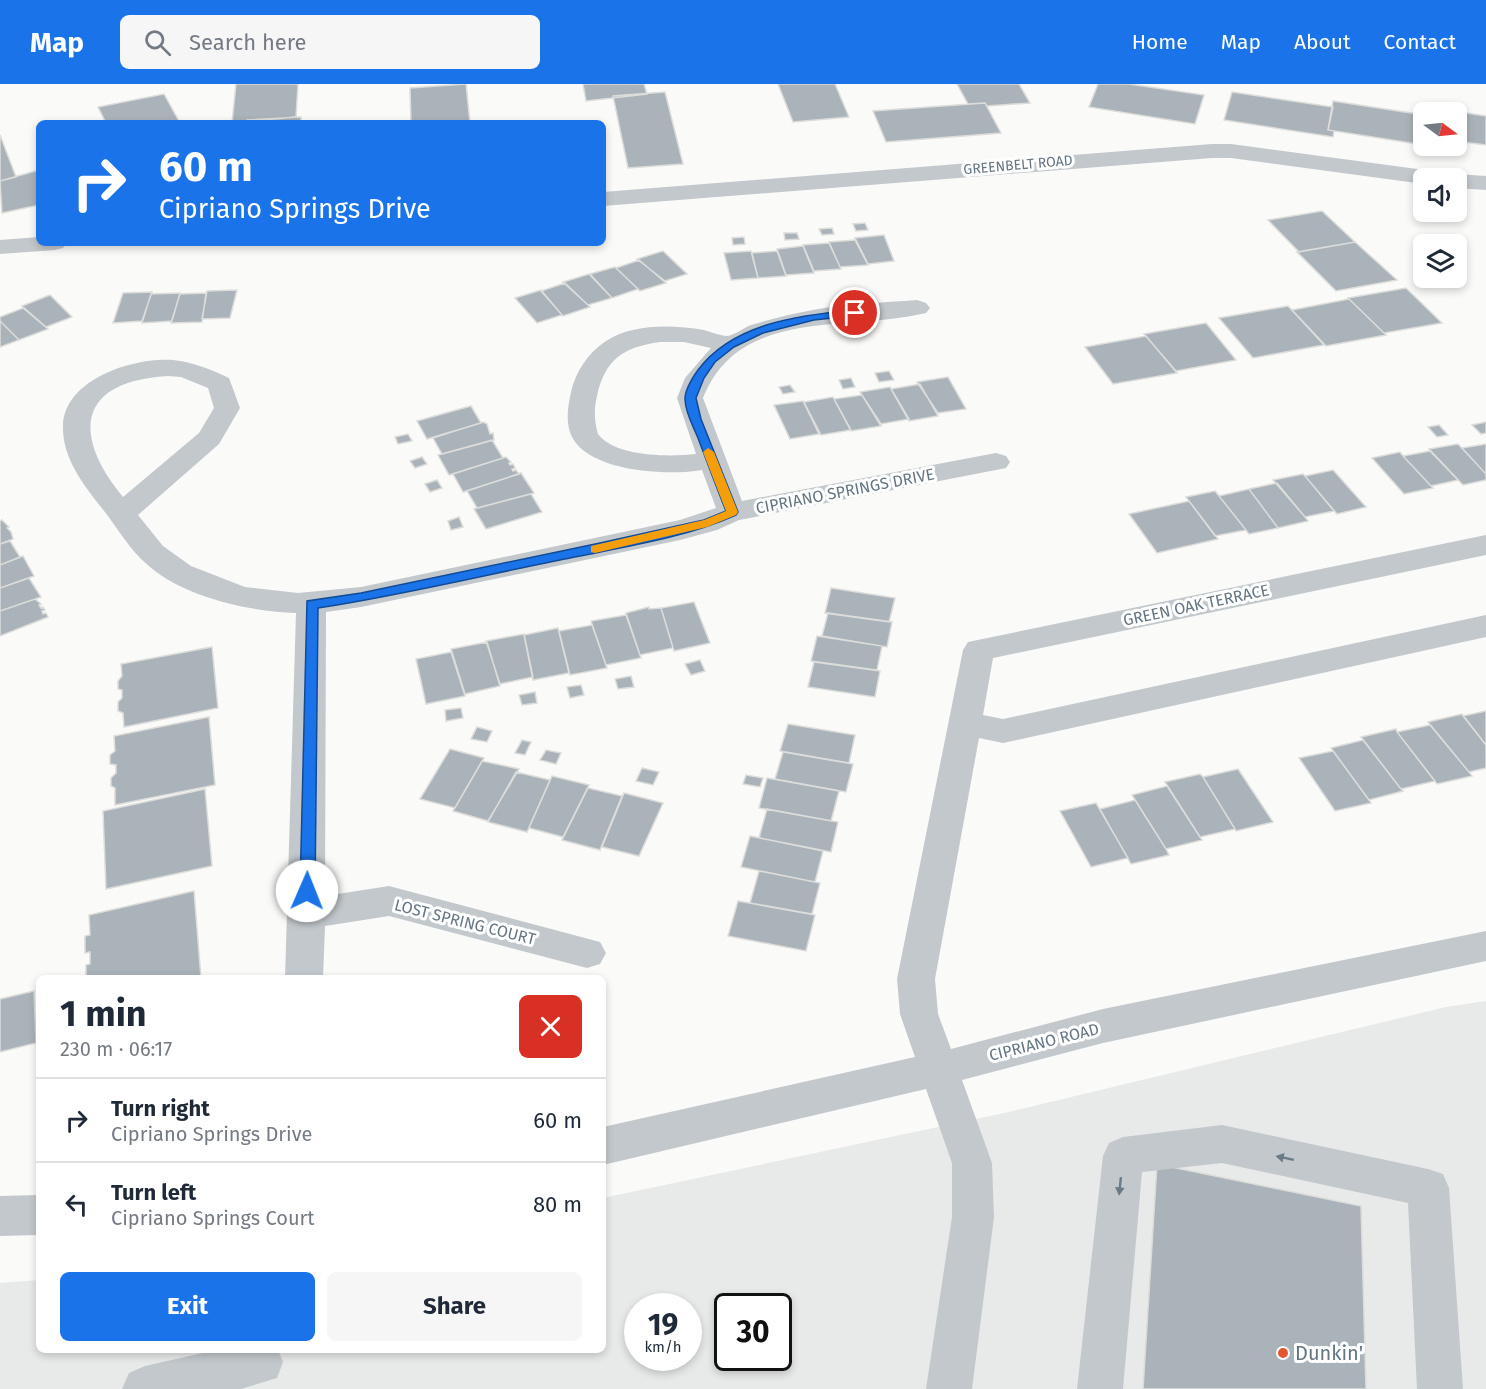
<!DOCTYPE html>
<meta charset="utf-8">
<style>
body{margin:0;font-family:"Fira Sans",sans-serif;background:#f6f6f7;color:#1f2937;height:100vh;display:flex;flex-direction:column;font-size:22px;white-space:nowrap}
*{box-sizing:border-box;margin:0}
p{font-size:20px;color:#747a83}
.icon{flex:none;width:33px;height:33px;fill:none;stroke:currentColor;stroke-width:2;stroke-linecap:round;stroke-linejoin:round}
.map{position:relative;flex:1;overflow:hidden}
.details{position:absolute;left:36px;top:891px;width:570px;height:378px;display:flex;flex-direction:column;background:#fff;border-radius:9px;box-shadow:0 3px 9px #0003}
.details>*{flex:none}
.guide{position:absolute;left:36px;top:36px;width:570px;height:126px;border-radius:9px;box-shadow:0 3px 9px #0003;background:#1a73e8;color:#fff;overflow:hidden}
.needle{width:39px;rotate:105deg}
.buttons{position:absolute;left:1413px;top:18px;display:grid;gap:12px}
.buttons a{display:grid;place-items:center;width:54px;height:54px;border-radius:9px;background:#fff;box-shadow:0 3px 9px #0003;font-size:30px}
.speed{position:absolute;left:624px;top:1209px;display:flex;gap:12px;font-size:30px;font-weight:700;text-align:center}
.speed>*{display:grid;place-content:center;width:78px;height:78px;border-radius:50%;background:#fff;box-shadow:0 3px 9px #0003;line-height:1}
.speed small{font-size:15px;font-weight:400}
.speed .limit{border:3px solid #111;border-radius:9px;background:#fff;color:#111}
.pin{position:absolute;display:grid;place-items:center;width:51px;height:51px;color:#fff;margin:-26px;border:3px solid #fff;border-radius:50%;box-shadow:0 2px 6px #0007}
.me{position:absolute;width:66px;margin:-33px;rotate:1deg;stroke-linejoin:round;filter:drop-shadow(0 0 4px #0008)}
.turn{display:flex;align-items:center;gap:21px;height:126px;padding:0 24px;font-size:27px}
.turn .icon{width:78px;height:78px;stroke-width:2.5}
.turn b{display:block;font-size:42px;line-height:51px}
.round{display:grid;place-items:center;flex:none;width:63px;height:63px;border-radius:9px;background:#f6f6f7}
.overview{display:flex;align-items:center;justify-content:space-between;height:102px;padding:0 24px}
h1{font-size:36px;font-weight:700;line-height:45px}
.primary-button{display:flex;gap:12px;margin-top:auto;padding:12px 24px}
.primary-button a{flex:1;height:69px;border-radius:9px;background:#1a73e8;color:#fff;font-size:24px;font-weight:700;line-height:69px;text-align:center}
.primary-button a+a{background:#f6f6f7;color:#1f2937}
ul{padding:0;list-style:none}
li{display:flex;align-items:center;gap:18px;height:84px;padding:0 24px;border-top:2px solid #e0e1e3}
li div{flex:1}
li b{display:block;font-size:22px}
li em{font-style:normal}
header{display:flex;align-items:center;gap:36px;box-sizing:border-box;height:84px;padding:0 30px;background:#1a73e8;color:#fff}
header strong{font-size:28px}
nav{display:flex;gap:33px;margin-inline-start:auto;font-size:21px}
.search{width:420px;height:54px;background:#f6f6f7;display:flex;align-items:center;gap:15px;box-sizing:border-box;padding:0 21px;border-radius:9px;color:#747a83;font-size:22px}
.map>svg:first-child{display:block}
.built{fill:#e8e9e9;fill-rule:evenodd}
.building{fill:#aab3b9;stroke:#dcdcda;stroke-width:1.5}
.lines{fill:none;stroke-linecap:round;stroke-linejoin:round}
.minor{fill:#c3c8cc;fill-rule:evenodd}
.oneway{fill:#6a7a87}
.route{fill:#1a73e8;stroke:#114b97;stroke-width:1.5}
.slow{fill:#f59e0b}
.poi-dot{fill:#e4572e;stroke:#fff;stroke-width:2}
.labels{text-anchor:middle;dominant-baseline:central;stroke-width:6;stroke-linejoin:round;paint-order:stroke}
.far-street-label{font-size:14px;fill:#657683;stroke:#fff}
.street-label{font-size:16px;fill:#657683;stroke:#fff}
.near-poi-label{font-size:20px;fill:#657683;stroke:#fff;text-anchor:start}
</style>
<header>
<strong>Map</strong>
<div class="search"><svg class="icon" aria-label="search" viewBox="0 0 24 24"><circle cx="10" cy="10" r="6"/><path d="M15 15l6 6"/></svg>Search here</div>
<nav><a>Home</a><a>Map</a><a>About</a><a>Contact</a></nav>
</header>
<div class="map">
<svg width="1486" height="1305" viewBox="0 0 1486 1305">
<rect width="100%" height="100%" fill="#fafaf8"/>
<!-- built -->
<path class="built" d="M1486,917v388h-1486v-106l39,-3v70h564v-152l406,-86 437,-105zM638,1222h50v52h-50zM728,1222h50v52h-50z"/>
<!-- building -->
<path class="building" d="M236,0h62l-2,33 -64,6z
M466,0l4,39h-59l-1,-35z
M583,0h61l3,10 -61,7z
M778,0h57l14,33 -56,5z
M957,0h62l11,19 -43,3 -2,-3 -17,1z
M1098,0h31l75,11 -9,29 -106,-17z
M665,8l18,72 -55,4 -15,-72z
M1232,8l101,15 -5,23 6,1 -1,6 -109,-17z
M164,10l16,29h-74l-8,-16z
M1333,17l91,14v30l-96,-15z
M985,19l16,30 -115,9 -13,-31z
M1446,26l40,6v29l-30,-4v-29h-10z
M301,33v6h-54v-3z
M0,51l16,42 -16,4z
M39,86v35l-37,8 -2,-32z
M1322,127l33,31 -56,10 -31,-32z
M865,139l3,7 -12,1 -3,-7z
M832,144l2,6 -12,1 -3,-6z
M784,149h13l2,6 -14,1z
M884,151l10,26 -26,3 -13,-26z
M744,153l1,7 -12,1 -1,-7z
M855,156l13,25 -28,2 -11,-25z
M1355,158l42,38 -61,11 -39,-39z
M829,159l12,26 -27,2 -11,-26z
M803,162l11,27 -28,2 -9,-26z
M663,167l24,23 -22,7 -28,-22z
M751,167l7,27 -27,2 -7,-27z
M777,167l9,25 -28,2 -6,-25z
M639,176l27,23 -26,8 -24,-23z
M615,183l1,1 22,21 -26,9 -22,-24z
M589,190l23,24 -24,7 -25,-23z
M565,199l25,24 -27,9 -22,-25z
M1406,204l36,35 -58,10 -36,-35z
M237,206l-7,28 -28,1 5,-28z
M541,206l21,25 -25,8 -22,-25z
M152,208l-10,29 -29,2 10,-30z
M180,209l-8,28 -30,2 9,-29z
M206,209l-4,29 -31,1 9,-29z
M50,211l22,22 -26,10 -24,-21z
M1349,215l37,36 -60,11 -34,-36z
M1288,222l36,39 -71,13 -34,-40z
M23,224l25,21 -29,11 -19,-19v-4z
M0,237l19,19 -19,7z
M1206,239l30,37 -60,11 -32,-37z
M1146,252l31,37 -64,11 -28,-37z
M889,287l5,9 -15,2 -4,-9z
M948,293l18,32 -28,4 -21,-31z
M851,294l4,9 -12,2 -4,-9z
M920,300l18,32 -29,5 -18,-32z
M790,301l5,7 -12,2 -4,-7z
M890,303l19,32 -28,5 -21,-32z
M862,311l19,31 -30,5 -17,-32z
M833,313l18,33 -30,5 -17,-33z
M803,317l16,33 -29,5 -16,-34z
M471,322l10,17 -54,16 -10,-18z
M483,338l4,2 3,10 3,-1 1,7 -52,14 -9,-16z
M1486,338v11l-5,1 -9,-9z
M1439,341l9,10 -11,2 -9,-10z
M408,350l4,7 -14,3 -3,-7z
M492,356l11,18 -54,17 -11,-20z
M1458,360l28,30v6l-23,5 -34,-36z
M1486,360v30l-24,-26z
M1430,367l28,29 -27,6 -28,-30z
M1400,368l3,4 30,32 -29,6 -32,-36z
M422,373l5,7 -12,4 -5,-7z
M506,373l5,5 -2,1 1,2 3,-1 2,4 -3,1 1,2 3,-1 3,4 -56,18 -10,-18z
M1333,386l33,37 -29,7 -32,-38z
M521,389l13,20 -57,15 -10,-17z
M1303,390l2,2 29,35 -29,6 -32,-37z
M437,396l5,8 -12,4 -5,-8z
M1277,399l28,34 3,4 -30,7 -29,-39z
M1249,405l29,39 -29,6 -30,-38z
M1215,407l4,5 27,34 -31,6 -29,-39z
M531,410l11,18 -56,17 -12,-20z
M1189,417l29,38 -61,14 -28,-39z
M459,433l4,10 -12,3 -3,-9z
M2,436l7,7 -2,1 4,4 2,7 -13,5v-23z
M10,457l10,16 -20,8v-21z
M23,472l11,20 -34,12v-23z
M29,494l12,19 -41,14v-23z
M831,504l64,10 -6,24 -64,-9z
M35,515l6,5 -2,1 2,3 2,-1 2,3 -3,1 1,3 3,-1 2,4 -48,19v-25z
M694,518l16,41 -36,8 -13,-43z
M649,523v2l12,-1 12,40 -33,7 -14,-42z
M828,529l64,9 -5,25 -65,-11z
M626,531l15,43 -35,7 -15,-44z
M592,541l15,43 -37,7 -11,-44z
M558,544l11,45 -36,7 -9,-45z
M524,550l9,43 -33,7 -14,-43z
M817,552l65,10 -5,24 -66,-9z
M487,558l13,44 -35,8 -14,-45z
M212,563l6,61 -94,19 -1,-14 -5,-2v-9l4,-4v-8l-4,-1v-8l4,-5 -1,-12z
M451,568l14,44 -39,8 -10,-45z
M700,576l5,11 -14,4 -6,-11z
M814,578l66,9 -5,26 -67,-10z
M631,592l3,11 -16,2 -3,-10z
M581,601l3,10 -14,3 -3,-11z
M535,608l2,11 -15,2 -3,-10z
M461,624l2,10 -17,3 -1,-11z
M1486,627v34l-23,-29z
M1462,630l24,31v23l-17,4 -41,-50z
M209,633l6,68 -100,20v-17l-4,-2v-8l5,-5v-8l-6,-1v-9l5,-4 -1,-15z
M788,640l67,11 -6,28 -69,-12z
M1430,641l39,47 3,4 -35,8 -40,-52z
M477,643l15,4 -5,11 -16,-3z
M1396,645l1,3 38,49 -34,8 -40,-52z
M522,656l9,2 -6,13 -10,-2z
M1363,656l38,49 2,2 -34,9 -38,-52z
M450,665l34,9 -29,50 -35,-9z
M546,666l15,3 -5,11 -16,-4z
M1333,667l36,49 2,3 -36,8 -36,-53z
M783,668l70,12 -7,28 -71,-13z
M482,677l37,8 -31,52 -35,-10z
M642,684l17,4 -6,13 -17,-4z
M1238,685l35,53 -37,9 -33,-54z
M516,688l34,8 -23,52 -39,-10z
M1200,690l3,3 32,52 -35,8 -35,-55z
M746,691l17,3 -3,9 -17,-3z
M552,692l37,9 -26,52 -34,-9z
M767,694l72,13 -8,30 -72,-13z
M1167,702l33,51 2,3 -36,9 -34,-54z
M588,704l34,8 -22,54 -38,-10z
M205,705l7,77 -106,23 -3,-78z
M624,709l39,10 -24,53 -37,-9z
M1135,716l31,49 3,6 -38,9 -31,-55z
M1096,719l32,55 -37,9 -31,-56z
M767,725l71,13 -7,30 -72,-14z
M750,752l73,15 -8,31 -74,-15z
M759,787l61,12 -8,31 -62,-11z
M194,807l7,87h-115v-13l4,-1v-12l-5,1v-17l5,-1 -1,-20z
M738,817l77,14 -9,36 -78,-15z
M34,907l2,52 -36,9v-53z
M1157,1080l204,42 5,183h-223z"/>
<g class="lines">
<!-- minor -->
<path class="minor" d="M1212,60h19l201,27 8,2 3,5h-19v6l-193,-26h-19l-609,48v-14z
M1456,90l30,2v14l-30,-2v-10h-10z
M39,153v6h28l-4,5 -8,2 -55,4v-14z
M917,216l9,3 4,5 -4,5c-76,19 -187,-7 -223,85l39,103 254,-48 10,3 4,6 -4,6 -267,52 -22,10 -37,10 -319,67 -35,5 -1,284 64,-10 211,56 6,11 -6,11 -13,4 -198,-52 -64,10 -2,52h-38l11,-365c-45,-1 -111,-16 -146,-46 -20,-16 -33,-40 -49,-60 -18,-23 -39,-50 -38,-81 1,-47 71,-69 110,-66 20,2 39,10 56,18l11,30 -21,36 -81,71 25,31 28,20 54,21 53,6 63,-6 319,-67 36,-12 -14,-38c-34,6 -112,2 -130,-33 -7,-14 -4,-31 -1,-45 5,-21 17,-39 35,-51 28,-18 67,-16 98,-11 7,2 15,5 22,6 8,0 17,-8 25,-11 19,-6 41,-11 62,-15 33,-7 70,-7 104,-10zM660,258h24l27,6 -26,30 -8,20 19,56c-27,3 -81,3 -98,-20 -4,-13 -4,-26 -1,-38 8,-37 27,-49 63,-54zM168,292l13,1 27,11 6,20 -15,25 -76,64c-52,-63 -45,-116 45,-121z
M1486,451v20l-493,103 -10,57 20,4 483,-104v22l-483,106 -24,-5 -44,241 3,35 13,35 152,-40 383,-78v30l-383,82 -141,37 30,83 2,54 -22,172h-46l26,-172v-54l-26,-74 -323,76v-38l312,-70 -15,-43 -3,-35 66,-329 5,-8z
M1222,1041l206,44 15,5 6,14 14,201h-46l-9,-186 -186,-40 -80,9 -19,217h-46l26,-233 6,-13 14,-6z
M39,1111v40l-39,1v-40z
M216,1266h62l5,12 -6,16 -36,11h-119l7,-16 16,-7z"/>
</g>
<!-- one-way arrows -->
<defs><path id="oneway-solid" d="M-6-.8H1V-3.2L6.5 0L1 3.2V.8H-6Z" transform="scale(1.5)"/></defs>
<g class="oneway">
<use href="#oneway-solid" transform="translate(1285 1074) rotate(-168)"/>
<use href="#oneway-solid" transform="translate(1120 1102) rotate(96)"/>
</g>
<!-- route -->
<path class="route" d="M855,226l4,1v4l-45,5 -51,13 -29,14 -19,15 -11,16 -8,20 5,21 37,93 -2,3c-56,25 -121,33 -181,46 -79,16 -158,35 -237,47l-3,283 -2,4h-11l-2,-4 7,-290 54,-8 239,-50 104,-23 22,-9c-10,-25 -19,-49 -28,-73 -5,-12 -13,-26 -13,-39 0,-9 8,-22 13,-29 35,-47 102,-55 157,-60z"/>
<!-- slow -->
<path class="slow" d="M708,364l6,4 24,60 -2,3 -29,12 -112,26 -4,-1v-6l113,-26 22,-9 -23,-59z"/>
<!-- markers -->
<circle class="poi-dot" cx="1283" cy="1269" r="6"/>
<g class="labels">
<!-- far-street labels -->
<g class="far-street-label">
<text transform="translate(1018 81) rotate(-5)">GREENBELT ROAD</text>
</g>
<!-- street labels -->
<g class="street-label">
<text transform="translate(845 407) rotate(-11)">CIPRIANO SPRINGS DRIVE</text>
<text transform="translate(1196 521) rotate(-12)">GREEN OAK TERRACE</text>
<text transform="translate(465 838) rotate(14)">LOST SPRING COURT</text>
<text transform="translate(1044 958) rotate(-14)">CIPRIANO ROAD</text>
</g>
<!-- near-poi labels -->
<g class="near-poi-label">
<text x="1295" y="1269">Dunkin'</text>
</g>
</g>
</svg>
<div class="buttons">
<a><svg class="needle" viewBox="-14 -14 28 28"><path d="M0-13l5 13h-10z" fill="#e53935"/><path d="M0 13l5-13h-10z" fill="#747a83"/></svg></a>
<a><svg class="icon" aria-label="sound" viewBox="0 0 24 24"><path d="M4 9h4l5-4v14l-5-4H4zM17 9q2 3 0 6"/></svg></a>
<a><svg class="icon" aria-label="layers" viewBox="0 0 24 24"><path d="M12 4l9 5-9 5-9-5zM3 14l9 5 9-5"/></svg></a>
</div>
<div class="speed"><div>19<small>km/h</small></div><div class="limit">30</div></div>
<div class="pin" style="left:855px;top:229px;background:#d93025"><svg class="icon" aria-label="arrive" viewBox="0 0 24 24"><path d="M6 21V4h12l-3 4 3 4H6"/></svg></div>
<svg class="me" style="left:307px;top:807px" viewBox="-20 -20 40 40"><circle r="19" fill="#fff"/><path d="M0-13L10 11 0 6-10 11z" fill="#1a73e8"/></svg>
<div class="guide">
<div class="turn"><svg class="icon" aria-label="right" viewBox="0 0 24 24"><path d="M7 20v-9h11M14 6l5 5-5 5"/></svg><div><b>60 m</b>Cipriano Springs Drive</div></div>
</div>
<section class="details">
<div class="overview"><div><h1>1 min</h1><p>230 m · 06:17</p></div><a class="round" style="background:#d93025;color:#fff"><svg class="icon" aria-label="close" viewBox="0 0 24 24"><path d="M6 6l12 12M18 6L6 18"/></svg></a></div>
<ul>
<li><svg class="icon" aria-label="right" viewBox="0 0 24 24"><path d="M7 20v-9h11M14 6l5 5-5 5"/></svg><div><b>Turn right</b><p>Cipriano Springs Drive</p></div><em>60 m</em></li>
<li><svg class="icon" aria-label="left" viewBox="0 0 24 24"><path d="M17 20v-9H6M10 6l-5 5 5 5"/></svg><div><b>Turn left</b><p>Cipriano Springs Court</p></div><em>80 m</em></li>
</ul>
<div class="primary-button"><a>Exit</a><a>Share</a></div>
</section>
</div>
